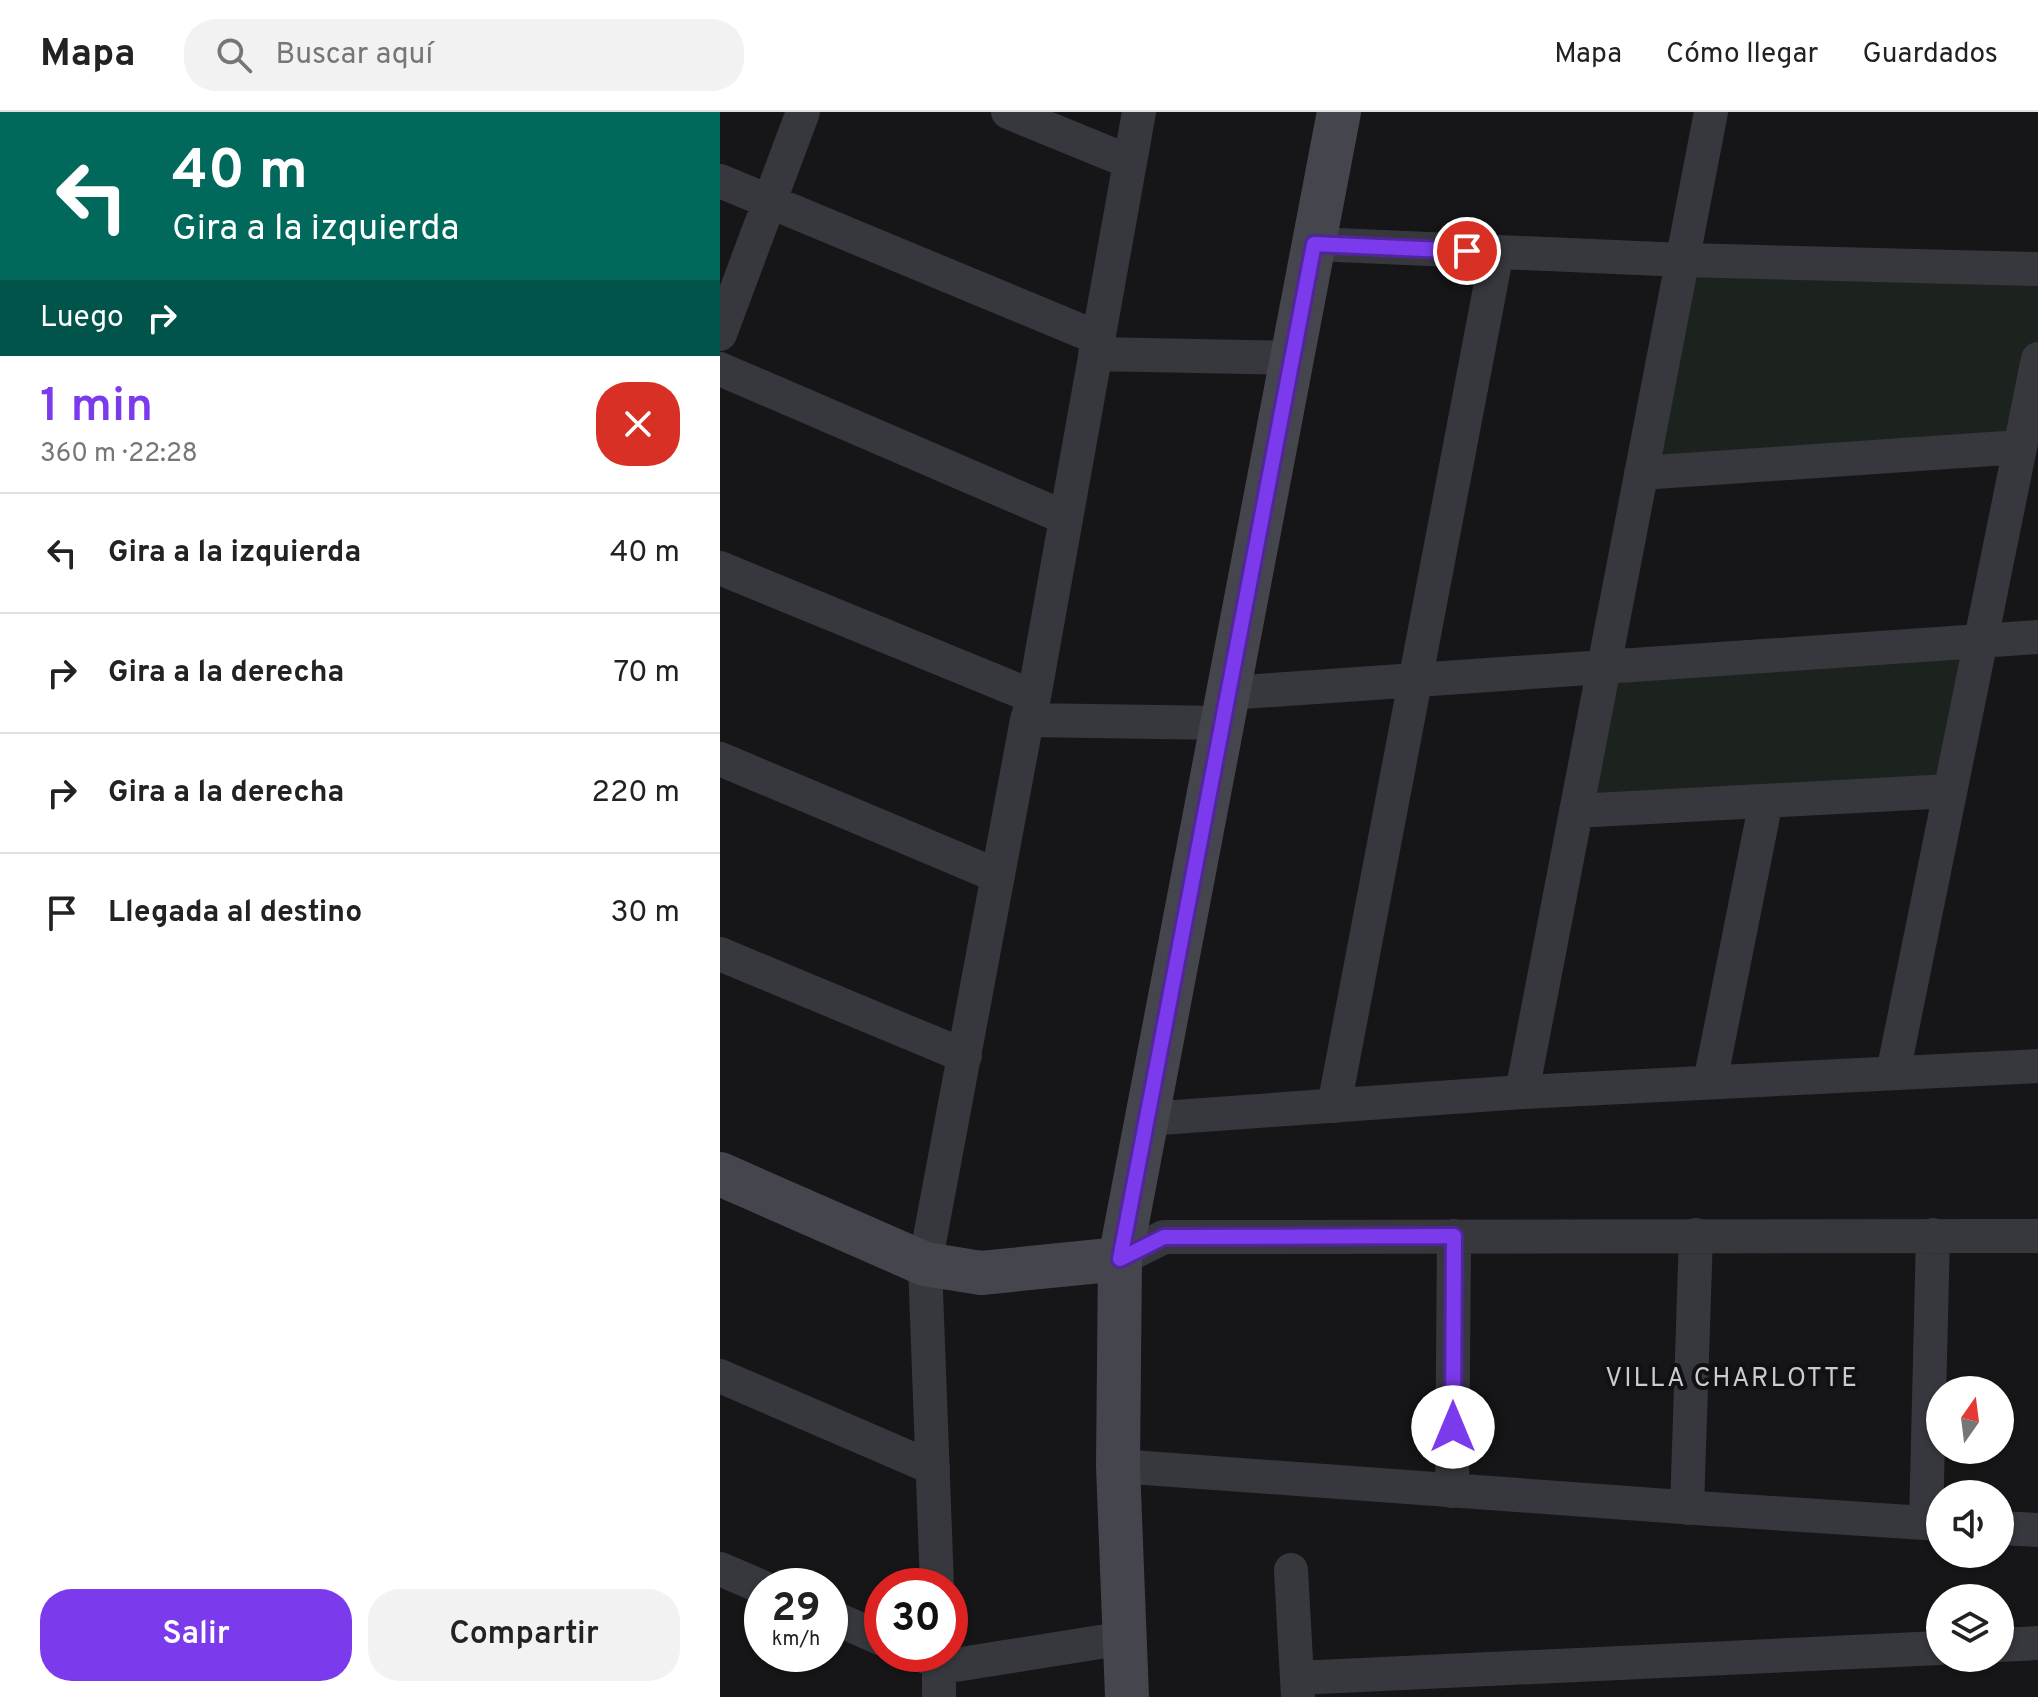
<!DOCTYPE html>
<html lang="es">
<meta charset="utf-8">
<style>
body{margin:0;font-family:Overpass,sans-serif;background:#f2f2f2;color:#222;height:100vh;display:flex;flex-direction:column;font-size:30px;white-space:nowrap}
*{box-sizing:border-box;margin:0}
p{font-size:26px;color:#767676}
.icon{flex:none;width:44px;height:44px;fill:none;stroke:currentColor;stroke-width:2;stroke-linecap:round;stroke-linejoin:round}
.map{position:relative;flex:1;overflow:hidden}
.drawer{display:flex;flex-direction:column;background:#fff;width:720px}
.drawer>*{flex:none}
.top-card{background:#00695c;color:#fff;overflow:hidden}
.needle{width:52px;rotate:14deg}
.fabs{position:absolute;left:1206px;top:1264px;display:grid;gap:16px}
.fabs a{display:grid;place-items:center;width:88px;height:88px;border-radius:50%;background:#fff;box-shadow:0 2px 6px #0004;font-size:40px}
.speed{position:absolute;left:24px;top:1456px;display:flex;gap:16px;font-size:40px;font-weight:700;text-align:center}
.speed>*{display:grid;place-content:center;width:104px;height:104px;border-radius:50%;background:#fff;box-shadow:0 2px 6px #0004;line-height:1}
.speed small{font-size:20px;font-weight:400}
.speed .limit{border:12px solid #d22;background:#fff;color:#111}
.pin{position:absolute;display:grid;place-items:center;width:68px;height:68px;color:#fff;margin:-34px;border:4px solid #fff;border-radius:50%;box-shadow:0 2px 8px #0007}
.me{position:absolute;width:88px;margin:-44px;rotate:0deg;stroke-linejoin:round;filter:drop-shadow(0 0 6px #0008)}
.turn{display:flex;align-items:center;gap:28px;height:168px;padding:0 40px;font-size:36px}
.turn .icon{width:104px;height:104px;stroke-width:2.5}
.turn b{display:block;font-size:56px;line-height:68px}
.then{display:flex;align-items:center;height:76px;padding:0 40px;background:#0003;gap:16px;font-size:30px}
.round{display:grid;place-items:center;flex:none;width:84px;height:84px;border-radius:32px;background:#f2f2f2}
.headline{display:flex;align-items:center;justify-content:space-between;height:136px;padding:0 40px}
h1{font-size:48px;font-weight:600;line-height:60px;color:#7c3aed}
.action{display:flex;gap:16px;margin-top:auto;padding:16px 40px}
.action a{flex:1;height:92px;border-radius:32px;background:#7c3aed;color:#fff;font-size:32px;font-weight:600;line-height:92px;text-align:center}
.action a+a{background:#f2f2f2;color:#222}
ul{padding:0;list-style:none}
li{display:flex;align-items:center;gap:24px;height:120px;padding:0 40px;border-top:2px solid #e0e0e0}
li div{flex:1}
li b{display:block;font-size:30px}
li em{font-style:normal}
header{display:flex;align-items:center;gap:48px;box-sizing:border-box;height:112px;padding:0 40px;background:#fff;border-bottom:2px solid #e0e0e0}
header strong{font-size:38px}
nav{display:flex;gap:44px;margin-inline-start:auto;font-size:28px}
.search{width:560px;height:72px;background:#f2f2f2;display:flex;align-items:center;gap:20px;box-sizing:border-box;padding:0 28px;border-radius:32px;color:#767676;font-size:30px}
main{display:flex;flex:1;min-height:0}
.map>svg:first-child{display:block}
.green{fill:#1c231e}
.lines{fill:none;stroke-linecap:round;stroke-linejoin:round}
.street{stroke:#37383d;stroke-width:34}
.secondary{stroke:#45464d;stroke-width:44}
.route-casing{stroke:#51269a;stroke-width:20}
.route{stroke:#7c3aed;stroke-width:14}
.labels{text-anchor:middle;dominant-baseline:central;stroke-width:8;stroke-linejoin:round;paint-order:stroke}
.neighbourhood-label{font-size:26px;letter-spacing:2px;fill:#cacbd3;stroke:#111113}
</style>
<header>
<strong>Mapa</strong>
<div class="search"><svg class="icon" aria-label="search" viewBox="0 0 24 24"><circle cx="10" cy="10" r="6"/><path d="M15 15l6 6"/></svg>Buscar aquí</div>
<nav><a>Mapa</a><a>Cómo llegar</a><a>Guardados</a></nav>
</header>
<main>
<section class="drawer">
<div class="top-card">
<div class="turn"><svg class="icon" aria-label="left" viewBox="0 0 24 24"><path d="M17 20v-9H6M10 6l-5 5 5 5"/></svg><div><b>40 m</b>Gira a la izquierda</div></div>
<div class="then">Luego<svg class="icon" aria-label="right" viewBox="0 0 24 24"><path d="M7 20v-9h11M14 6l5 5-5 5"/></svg></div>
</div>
<div class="headline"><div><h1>1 min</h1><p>360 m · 22:28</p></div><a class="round" style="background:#d93025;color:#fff"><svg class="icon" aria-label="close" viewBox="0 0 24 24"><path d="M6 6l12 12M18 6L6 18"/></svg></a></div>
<ul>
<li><svg class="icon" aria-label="left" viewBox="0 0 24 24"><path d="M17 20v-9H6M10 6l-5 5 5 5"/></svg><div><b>Gira a la izquierda</b></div><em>40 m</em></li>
<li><svg class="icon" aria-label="right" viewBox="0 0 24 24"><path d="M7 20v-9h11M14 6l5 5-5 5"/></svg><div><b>Gira a la derecha</b></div><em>70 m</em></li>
<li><svg class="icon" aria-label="right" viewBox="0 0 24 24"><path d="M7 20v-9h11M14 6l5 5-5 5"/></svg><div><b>Gira a la derecha</b></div><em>220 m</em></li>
<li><svg class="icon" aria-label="arrive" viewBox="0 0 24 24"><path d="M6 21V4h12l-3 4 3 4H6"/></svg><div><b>Llegada al destino</b></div><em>30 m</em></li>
</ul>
<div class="action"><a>Salir</a><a>Compartir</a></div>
</section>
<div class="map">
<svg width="1318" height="1585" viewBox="0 0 1318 1585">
<rect width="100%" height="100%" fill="#161618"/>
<!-- green -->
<path class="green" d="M963,148l355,9v90l-18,88 -379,26z
M1261,529l-31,150 -374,20 28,-144z"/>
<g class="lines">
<!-- street -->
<path class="street" d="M288,0l122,50
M0,69l378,157
M594,132l369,16 355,9
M0,222l83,-222
M375,242l197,4
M0,257l346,149
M921,361l379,-26
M0,456l314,129
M508,581l810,-56
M307,608l195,3
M0,647l278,117
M856,699l374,-20
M0,842l245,102
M1173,961l145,-714
M990,970l56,-281
M802,980l189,-980
M614,994l163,-854
M427,1007l375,-27 516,-26
M400,1147l44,-22 874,-1
M0,1264l213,92
M398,1354l578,42 244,16
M732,1379l2,-255
M967,1396l9,-273
M1206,1411l7,-288
M1280,1416l38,2
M0,1457l42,18
M571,1458l7,127
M217,1474l-12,-322 102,-544 7,-23 105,-585
M110,1504l52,23
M1280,1533l38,-2
M198,1542l31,12 176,-28
M219,1542v43
M577,1566l643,-30"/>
<!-- secondary -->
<path class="secondary" d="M0,1062l205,90 56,9 139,-14
M407,1585l-9,-231 2,-207 219,-1147"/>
</g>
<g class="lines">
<defs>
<path id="route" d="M733,1315l1,-191 -290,1 -44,22 194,-1015 153,7"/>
</defs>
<!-- route casing -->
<use href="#route" class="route-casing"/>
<!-- route -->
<use href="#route" class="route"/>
</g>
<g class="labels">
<!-- neighbourhood labels -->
<g class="neighbourhood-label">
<text x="1012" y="1267">VILLA CHARLOTTE</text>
</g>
</g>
</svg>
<div class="fabs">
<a><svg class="needle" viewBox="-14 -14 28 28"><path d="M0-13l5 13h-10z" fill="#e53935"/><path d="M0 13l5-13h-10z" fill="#767676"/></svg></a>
<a><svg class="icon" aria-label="sound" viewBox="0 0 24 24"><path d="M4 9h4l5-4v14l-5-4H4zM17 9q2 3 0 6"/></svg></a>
<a><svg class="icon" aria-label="layers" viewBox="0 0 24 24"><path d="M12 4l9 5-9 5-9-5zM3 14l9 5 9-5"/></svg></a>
</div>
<div class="speed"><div>29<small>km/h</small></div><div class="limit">30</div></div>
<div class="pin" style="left:747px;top:139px;background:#d93025"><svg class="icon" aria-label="arrive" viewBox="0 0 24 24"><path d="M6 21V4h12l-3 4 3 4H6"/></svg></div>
<svg class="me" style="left:733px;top:1315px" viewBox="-20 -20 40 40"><circle r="19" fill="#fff"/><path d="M0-13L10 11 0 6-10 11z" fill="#7c3aed"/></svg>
</div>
</main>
